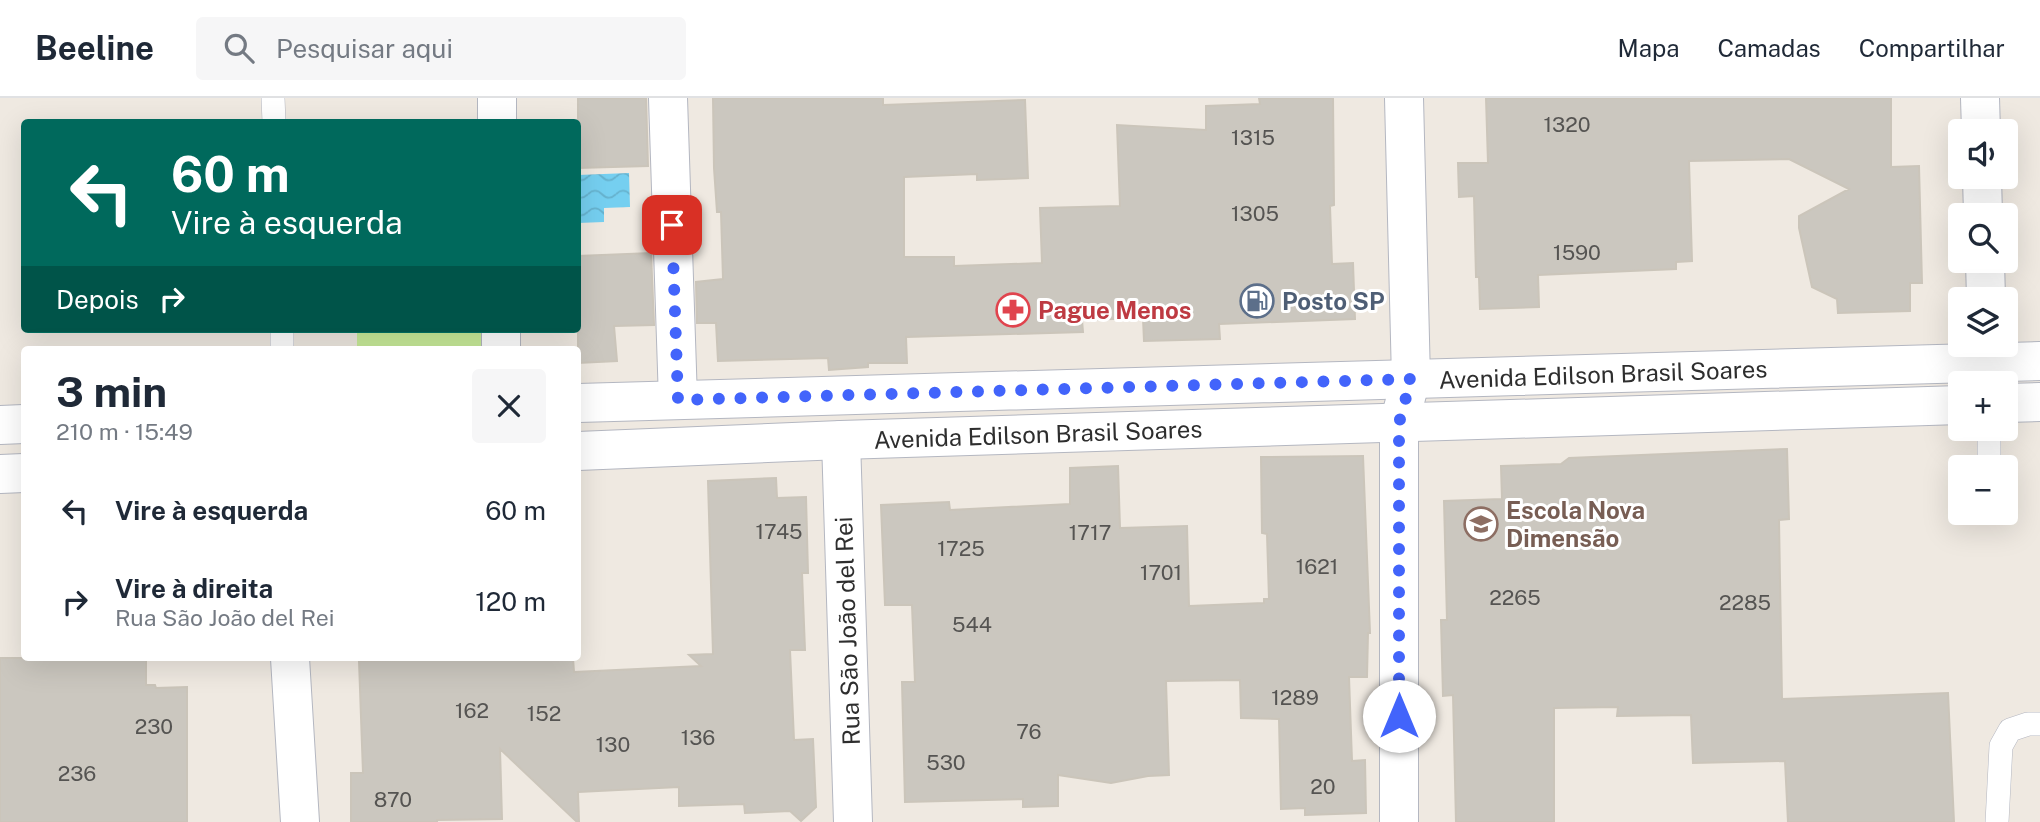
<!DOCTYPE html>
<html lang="pt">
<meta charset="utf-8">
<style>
body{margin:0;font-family:"Public Sans",sans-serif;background:#f6f6f7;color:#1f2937;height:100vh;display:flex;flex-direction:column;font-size:26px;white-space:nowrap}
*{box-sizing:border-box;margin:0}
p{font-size:23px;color:#747a83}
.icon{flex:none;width:38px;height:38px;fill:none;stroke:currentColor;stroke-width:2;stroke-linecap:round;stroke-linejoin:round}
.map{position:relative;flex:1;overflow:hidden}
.panel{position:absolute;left:21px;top:248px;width:560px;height:315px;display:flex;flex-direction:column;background:#fff;border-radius:7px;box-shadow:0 7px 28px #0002}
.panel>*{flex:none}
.banner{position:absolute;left:21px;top:21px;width:560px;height:214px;border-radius:7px;box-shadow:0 7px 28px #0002;background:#00695c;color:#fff;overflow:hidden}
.controls{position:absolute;left:1948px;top:21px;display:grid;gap:14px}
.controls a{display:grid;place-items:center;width:70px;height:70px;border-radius:7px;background:#fff;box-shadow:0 7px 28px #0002;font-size:35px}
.pin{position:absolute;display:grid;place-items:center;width:60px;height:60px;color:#fff;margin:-30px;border-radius:14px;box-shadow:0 4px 10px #0006}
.me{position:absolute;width:77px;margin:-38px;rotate:0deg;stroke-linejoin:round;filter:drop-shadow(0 0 5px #0008)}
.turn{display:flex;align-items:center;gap:24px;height:147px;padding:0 35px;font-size:32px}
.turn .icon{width:91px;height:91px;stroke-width:2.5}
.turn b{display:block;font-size:49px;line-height:60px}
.then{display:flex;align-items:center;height:66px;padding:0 35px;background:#0003;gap:14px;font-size:26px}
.round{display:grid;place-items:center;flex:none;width:74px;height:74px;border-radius:7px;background:#f6f6f7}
.head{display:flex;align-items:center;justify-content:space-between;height:119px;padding:0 35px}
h1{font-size:42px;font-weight:700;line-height:52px}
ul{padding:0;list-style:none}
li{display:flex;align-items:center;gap:21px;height:91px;padding:0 35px}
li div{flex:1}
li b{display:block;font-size:26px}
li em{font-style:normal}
header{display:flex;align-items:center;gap:42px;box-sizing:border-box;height:98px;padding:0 35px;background:#fff;border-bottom:2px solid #e0e1e3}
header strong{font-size:33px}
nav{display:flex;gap:38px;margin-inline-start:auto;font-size:24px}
.search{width:490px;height:63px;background:#f6f6f7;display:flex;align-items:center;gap:18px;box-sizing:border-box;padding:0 24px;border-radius:7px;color:#747a83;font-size:26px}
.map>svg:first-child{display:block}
.pitch{fill:#c9ec9a}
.water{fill:url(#water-waves)}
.building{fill:#cbc7bf;stroke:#cbc5ba;stroke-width:2}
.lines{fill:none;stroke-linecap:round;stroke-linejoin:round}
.service-casing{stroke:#b4b7c1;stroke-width:24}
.minor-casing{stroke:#b4b7c1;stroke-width:40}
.secondary-casing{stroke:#b4b7c1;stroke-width:40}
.service{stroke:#fff;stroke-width:23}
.minor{stroke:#fff;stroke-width:38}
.secondary{stroke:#fff;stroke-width:38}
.route{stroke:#4264fb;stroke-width:12;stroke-dasharray:0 21.6}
.labels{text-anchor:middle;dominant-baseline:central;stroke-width:6;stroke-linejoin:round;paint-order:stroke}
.number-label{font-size:21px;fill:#555452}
.service-label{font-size:24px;font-weight:bold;fill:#4e5e75;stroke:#fff;text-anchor:start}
.health-label{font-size:24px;font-weight:bold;fill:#be3a42;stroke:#fff;text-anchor:start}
.street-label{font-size:24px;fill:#2e2e2e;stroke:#fff}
.education-label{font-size:24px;font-weight:bold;fill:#785e54;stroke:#fff;text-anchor:start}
</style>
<header>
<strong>Beeline</strong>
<div class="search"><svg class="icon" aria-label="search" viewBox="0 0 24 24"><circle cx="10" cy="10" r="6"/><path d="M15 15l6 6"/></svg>Pesquisar aqui</div>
<nav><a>Mapa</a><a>Camadas</a><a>Compartilhar</a></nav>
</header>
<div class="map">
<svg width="2040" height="724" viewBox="0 0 2040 724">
<defs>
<pattern id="water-waves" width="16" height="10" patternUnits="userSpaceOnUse" patternTransform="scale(1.75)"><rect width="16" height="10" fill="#75cff0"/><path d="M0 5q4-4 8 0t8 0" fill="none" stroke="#66b2ce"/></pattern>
</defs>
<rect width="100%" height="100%" fill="#efe9e1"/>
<!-- pitch -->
<path class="pitch" d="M357,231h126v21h-126z"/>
<!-- water -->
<path class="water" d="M629,75l1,34 -26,1v14l-26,1v-48z"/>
<!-- building -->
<path class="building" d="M578,0h68l2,68 -70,2z
M713,0h170v7l142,-5 3,78 -51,2v-6l-73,3v80h50v9l88,-3 -2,-55 80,-2 -3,-81 89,5v-24l54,-2 -1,-6h74l1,107 -4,1 2,58 21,-1 2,56 -136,5 1,15 -76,2 -1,-23 -61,2 1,12 -177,5 1,26h-39v4l-39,3 -1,-12 -110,3 -2,-38h-19l-1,-41 27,-3 -2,-67h-4l-3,-44z
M1486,0h405v69l28,-1 3,117h-12v28l-72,2 -1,-14 -25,-12 -13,-59v-12l50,-27 -60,-30 -100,2 3,100 -16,1v7l-138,6 1,32 -59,2 -1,-32h-3l-2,-81 -15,1 -1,-34h30z
M651,155l3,72 -40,1 3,35 -39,2v-107z
M1787,351l2,70 -10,1 3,179 166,-6 6,129h-166l-3,-61 -92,2 -2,-48 -74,1 1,-9 -64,1v114h-98l-3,-127 -10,1 -2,-76h6l-3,-119 58,-2 -1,-33 60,-2 8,-6z
M1363,358l7,177h-2l-1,44h-18l3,84 13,-1 1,53 -61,2v-7l-24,1 -2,-90 -38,-1 -1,-38 -74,1 3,94 -21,1 -37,7 -53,-8v31l-35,1v-8l-118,3 -3,-120h13l-3,-77h-27l-4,-100 68,-3 1,8 120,-6v-36l48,-2 2,62 67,-2 2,80 75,-3v-4h5l-2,-65 -5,-1 -1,-76z
M776,380l1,20 29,-1 2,76h-6l3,77h-15l4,90 19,-1 3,68 -15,14 -11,-10 -45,2 -1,-9 -65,2v-19l-101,5 1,30h-2l-77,-73 2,70 -65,1v2h-86v-49h12l-4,-112 123,-3h91l1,14 127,-6 -12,-11 24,-1 -5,-173z
M0,560h146v27h9l1,3 31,-1v135h-187z"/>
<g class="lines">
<defs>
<path id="service" d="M273,0l1,24
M282,231v21
M1989,331v30
M1997,724l4,-76 9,-16 18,-6h12"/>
<path id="minor" d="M497,0v24
M668,0l10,302
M1980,0l1,33
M1982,79l1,38
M1985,163l1,38
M501,231v21
M841,342l12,382
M290,560l10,164
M1399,724v-399l12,-44 -7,-281"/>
<path id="secondary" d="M578,305l1462,-42
M2006,305l34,-1
M0,327l24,-1
M578,353l263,-11 1119,-35
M0,376l24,-1"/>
</defs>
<!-- service casing -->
<use href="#service" class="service-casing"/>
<!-- minor casing -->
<use href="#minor" class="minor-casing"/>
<!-- secondary casing -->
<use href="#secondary" class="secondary-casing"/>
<!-- service -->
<use href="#service" class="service"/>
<!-- minor -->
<use href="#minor" class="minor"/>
<!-- secondary -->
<use href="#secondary" class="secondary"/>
</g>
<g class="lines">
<!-- route -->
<path class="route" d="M672,127l6,175 733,-21 -12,44v293"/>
</g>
<!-- icons -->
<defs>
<symbol id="fuel-ring" viewBox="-11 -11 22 22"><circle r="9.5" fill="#fff" stroke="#5c6f8a" stroke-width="1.5"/><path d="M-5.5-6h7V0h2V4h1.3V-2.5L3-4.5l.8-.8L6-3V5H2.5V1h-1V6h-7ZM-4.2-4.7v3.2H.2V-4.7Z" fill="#5c6f8a"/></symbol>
<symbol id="pharmacy-ring" viewBox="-11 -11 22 22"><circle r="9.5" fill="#fff" stroke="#e0444e" stroke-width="1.5"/><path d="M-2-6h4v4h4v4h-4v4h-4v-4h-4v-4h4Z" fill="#e0444e"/></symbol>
<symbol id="school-ring" viewBox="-11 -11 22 22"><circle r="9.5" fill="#fff" stroke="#8d6e63" stroke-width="1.5"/><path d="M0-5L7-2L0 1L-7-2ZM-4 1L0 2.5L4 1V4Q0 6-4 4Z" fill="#8d6e63"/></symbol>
</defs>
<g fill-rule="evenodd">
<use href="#fuel-ring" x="1238" y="184" width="38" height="38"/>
<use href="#pharmacy-ring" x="994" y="193" width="38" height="38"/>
<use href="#school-ring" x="1462" y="407" width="38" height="38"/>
</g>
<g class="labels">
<!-- number labels -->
<g class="number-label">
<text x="1567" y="26">1320</text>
<text x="1253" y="39">1315</text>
<text x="1255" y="115">1305</text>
<text x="1577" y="154">1590</text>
<text x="779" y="433">1745</text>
<text x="1090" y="434">1717</text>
<text x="961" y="450">1725</text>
<text x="1317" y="468">1621</text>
<text x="1161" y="474">1701</text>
<text x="1515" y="499">2265</text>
<text x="1745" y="504">2285</text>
<text x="972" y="526">544</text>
<text x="1295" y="599">1289</text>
<text x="472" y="612">162</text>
<text x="544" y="615">152</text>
<text x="154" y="628">230</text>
<text x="1029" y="633">76</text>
<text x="698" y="639">136</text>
<text x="613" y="646">130</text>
<text x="946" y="664">530</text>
<text x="77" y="675">236</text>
<text x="1323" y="688">20</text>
<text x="393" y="701">870</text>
</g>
<!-- service labels -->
<g class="service-label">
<text x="1282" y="203">Posto SP</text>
</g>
<!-- health labels -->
<g class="health-label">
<text x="1038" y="212">Pague Menos</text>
</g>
<!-- street labels -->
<g class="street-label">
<text transform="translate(1603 276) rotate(-2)">Avenida Edilson Brasil Soares</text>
<text transform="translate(1038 336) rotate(-2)">Avenida Edilson Brasil Soares</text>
<text transform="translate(847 533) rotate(-92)">Rua São João del Rei</text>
</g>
<!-- education labels -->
<g class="education-label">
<text x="1506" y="412">Escola Nova<tspan x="1506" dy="28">Dimensão</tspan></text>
</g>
</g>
</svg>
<div class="controls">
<a><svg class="icon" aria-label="sound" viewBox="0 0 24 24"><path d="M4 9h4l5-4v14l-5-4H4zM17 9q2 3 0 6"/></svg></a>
<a><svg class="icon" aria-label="search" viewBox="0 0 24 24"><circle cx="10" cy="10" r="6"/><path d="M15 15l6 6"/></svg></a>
<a><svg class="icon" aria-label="layers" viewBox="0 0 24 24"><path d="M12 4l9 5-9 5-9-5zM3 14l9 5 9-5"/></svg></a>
<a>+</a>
<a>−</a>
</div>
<div class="pin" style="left:672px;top:127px;background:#d93025"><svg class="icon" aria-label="arrive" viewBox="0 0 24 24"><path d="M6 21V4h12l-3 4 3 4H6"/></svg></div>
<svg class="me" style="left:1399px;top:618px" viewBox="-20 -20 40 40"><circle r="19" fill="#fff"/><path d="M0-13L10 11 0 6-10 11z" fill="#4264fb"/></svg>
<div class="banner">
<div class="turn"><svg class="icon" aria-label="left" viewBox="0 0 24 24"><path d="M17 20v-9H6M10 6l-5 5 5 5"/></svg><div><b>60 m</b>Vire à esquerda</div></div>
<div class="then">Depois<svg class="icon" aria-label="right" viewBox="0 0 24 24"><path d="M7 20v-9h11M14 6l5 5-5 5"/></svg></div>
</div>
<section class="panel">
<div class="head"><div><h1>3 min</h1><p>210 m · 15:49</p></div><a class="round"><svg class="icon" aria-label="close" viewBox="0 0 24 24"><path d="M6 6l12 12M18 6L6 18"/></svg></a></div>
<ul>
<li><svg class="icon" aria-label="left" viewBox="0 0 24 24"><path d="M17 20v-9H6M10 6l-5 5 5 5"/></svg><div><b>Vire à esquerda</b></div><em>60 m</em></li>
<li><svg class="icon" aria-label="right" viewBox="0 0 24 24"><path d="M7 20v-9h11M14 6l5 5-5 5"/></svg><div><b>Vire à direita</b><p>Rua São João del Rei</p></div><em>120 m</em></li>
</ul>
</section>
</div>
